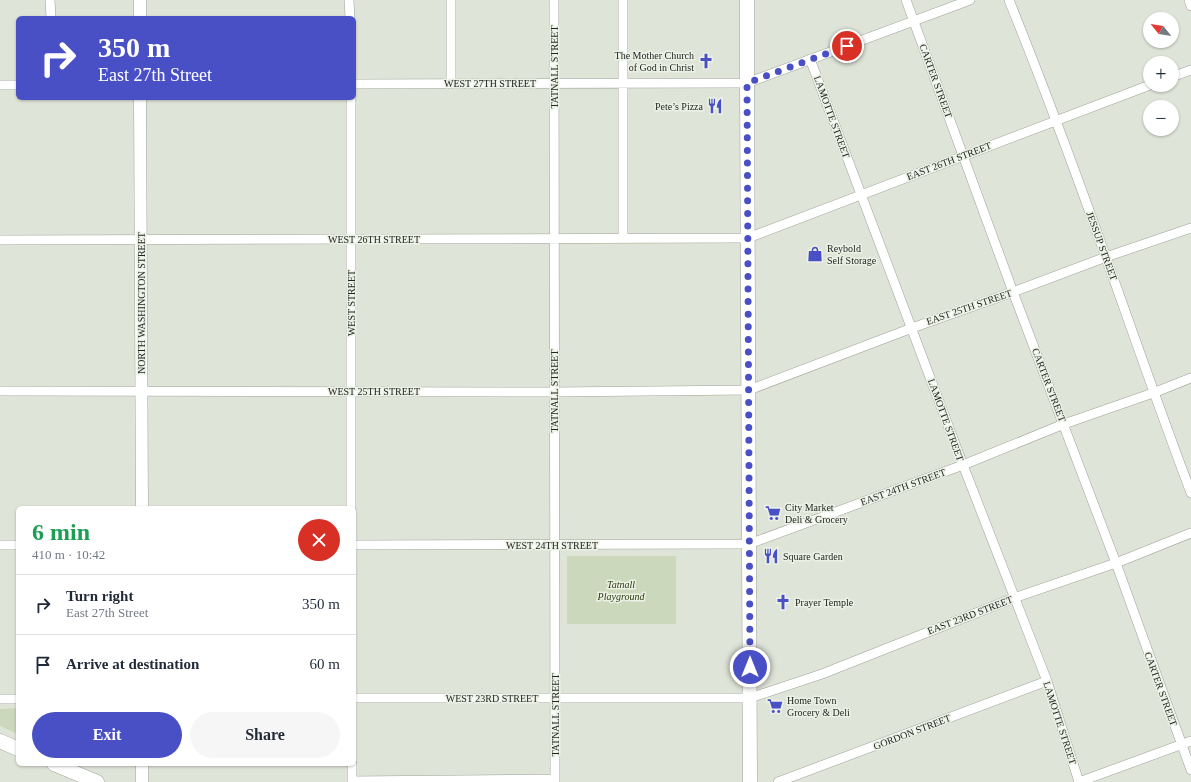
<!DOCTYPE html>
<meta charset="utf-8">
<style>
body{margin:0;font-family:"Times New Roman",serif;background:#f6f6f7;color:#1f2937;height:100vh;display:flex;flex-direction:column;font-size:15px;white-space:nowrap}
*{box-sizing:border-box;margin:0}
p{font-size:13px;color:#747a83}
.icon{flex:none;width:22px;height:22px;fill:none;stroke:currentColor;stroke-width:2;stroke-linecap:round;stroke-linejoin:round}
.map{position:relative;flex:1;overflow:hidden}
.details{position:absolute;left:16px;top:506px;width:340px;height:260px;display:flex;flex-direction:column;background:#fff;border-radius:6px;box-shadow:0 1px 3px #0004}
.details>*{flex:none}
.guide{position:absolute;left:16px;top:16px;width:340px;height:84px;border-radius:6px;box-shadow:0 1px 3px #0004;background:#4950c5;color:#fff;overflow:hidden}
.needle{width:26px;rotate:300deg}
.buttons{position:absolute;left:1143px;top:12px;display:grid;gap:8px}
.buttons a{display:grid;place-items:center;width:36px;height:36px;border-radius:50%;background:#fff;box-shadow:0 1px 3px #0004;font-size:20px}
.pin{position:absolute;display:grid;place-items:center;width:34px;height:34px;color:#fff;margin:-17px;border:2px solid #fff;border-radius:50%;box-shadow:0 1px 4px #0007}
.me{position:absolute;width:44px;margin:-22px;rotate:0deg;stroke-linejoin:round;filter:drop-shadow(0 0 3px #0008)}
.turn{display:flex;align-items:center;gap:14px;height:84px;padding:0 16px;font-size:18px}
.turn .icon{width:52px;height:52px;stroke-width:2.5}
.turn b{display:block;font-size:28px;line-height:34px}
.round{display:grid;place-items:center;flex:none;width:42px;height:42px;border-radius:21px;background:#f6f6f7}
.summary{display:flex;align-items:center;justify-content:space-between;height:68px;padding:0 16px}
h1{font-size:24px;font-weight:700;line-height:30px;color:#1e9e55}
.primary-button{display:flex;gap:8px;margin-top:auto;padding:8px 16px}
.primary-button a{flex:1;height:46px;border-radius:24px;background:#4950c5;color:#fff;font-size:16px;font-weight:700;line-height:46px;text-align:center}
.primary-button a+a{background:#f6f6f7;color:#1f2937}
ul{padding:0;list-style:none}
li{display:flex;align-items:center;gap:12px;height:60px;padding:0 16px;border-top:1px solid #e0e1e3}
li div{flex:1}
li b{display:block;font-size:15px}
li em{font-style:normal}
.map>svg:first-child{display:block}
.green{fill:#ccd8bb}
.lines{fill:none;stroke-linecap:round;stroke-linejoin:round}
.minor-casing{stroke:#9ea398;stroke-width:10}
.secondary-casing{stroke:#9ea398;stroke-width:13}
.primary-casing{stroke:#9ea398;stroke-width:15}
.minor{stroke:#fff;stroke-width:9}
.secondary{stroke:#fff;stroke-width:12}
.primary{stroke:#fff;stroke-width:14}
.route{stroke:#4950c5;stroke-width:7;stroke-dasharray:0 12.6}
.labels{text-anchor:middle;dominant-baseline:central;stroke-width:3;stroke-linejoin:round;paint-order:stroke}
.poi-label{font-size:10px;fill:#242622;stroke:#ecf1e6;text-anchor:start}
.street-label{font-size:10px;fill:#242622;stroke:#ecf1e6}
.park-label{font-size:10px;font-style:italic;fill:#2b3a09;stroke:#ecf1e6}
</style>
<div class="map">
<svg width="1191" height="782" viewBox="0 0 1191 782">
<rect width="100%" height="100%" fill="#dfe4d8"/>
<!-- green -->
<path class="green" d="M567,556h109v68h-109z
M18,708v26l-18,-8v-17z"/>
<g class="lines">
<defs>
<path id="minor" d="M50,0l1,18
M349,0l1,18
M451,0v83
M554,0l1,782
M623,0v238
M906,0l107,292 103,271 75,207
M1009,0c16,40 32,80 47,121 47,123 88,248 135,372
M1189,0l2,6
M810,59l153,406 84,216 32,101
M1172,77l19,-7
M354,84l393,-1 223,-83
M0,85h18
M351,98v410
M0,240l748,-2 402,-153
M0,391l554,1 195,-2 163,-62 101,-36 93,-35 85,-29
M0,545h18
M354,545l395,-1 214,-79 101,-41 89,-31 38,-15
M354,698h396l72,-24 192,-76 102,-35 75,-30
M0,699h18
M352,764v18
M352,781l203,-2
M778,782l269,-101
M1079,782l112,-41"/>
<path id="secondary" d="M140,0v18
M140,98l2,410
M142,764v18"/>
<path id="primary" d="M747,0v83l3,699
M0,741l18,8
M54,764l43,18"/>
</defs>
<!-- minor casing -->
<use href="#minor" class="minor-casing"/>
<!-- secondary casing -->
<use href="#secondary" class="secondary-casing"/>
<!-- primary casing -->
<use href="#primary" class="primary-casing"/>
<!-- minor -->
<use href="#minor" class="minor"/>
<!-- secondary -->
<use href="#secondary" class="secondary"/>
<!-- primary -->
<use href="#primary" class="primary"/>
</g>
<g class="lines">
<!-- route -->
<path class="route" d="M750,667l-3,-584 100,-37"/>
</g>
<!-- icons -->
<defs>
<symbol id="church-bare" viewBox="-9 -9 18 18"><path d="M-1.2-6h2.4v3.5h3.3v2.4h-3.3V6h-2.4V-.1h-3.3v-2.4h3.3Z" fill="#4950c5" stroke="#ecf1e6" stroke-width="2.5" paint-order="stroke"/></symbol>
<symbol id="restaurant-bare" viewBox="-9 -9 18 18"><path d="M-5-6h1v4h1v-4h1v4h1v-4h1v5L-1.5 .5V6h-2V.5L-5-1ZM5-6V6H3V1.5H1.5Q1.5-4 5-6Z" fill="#4950c5" stroke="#ecf1e6" stroke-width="2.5" paint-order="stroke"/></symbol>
<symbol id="shop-bare" viewBox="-9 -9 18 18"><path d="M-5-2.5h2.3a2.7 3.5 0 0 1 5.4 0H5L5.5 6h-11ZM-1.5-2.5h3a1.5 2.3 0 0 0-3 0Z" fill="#4950c5" stroke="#ecf1e6" stroke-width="2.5" paint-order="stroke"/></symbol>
<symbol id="supermarket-bare" viewBox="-9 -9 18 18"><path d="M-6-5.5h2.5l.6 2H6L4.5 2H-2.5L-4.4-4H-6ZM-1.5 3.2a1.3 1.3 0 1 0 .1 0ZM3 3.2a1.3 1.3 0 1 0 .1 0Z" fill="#4950c5" stroke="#ecf1e6" stroke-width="2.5" paint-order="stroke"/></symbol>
</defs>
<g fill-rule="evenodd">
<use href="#church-bare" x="695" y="50" width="22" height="22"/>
<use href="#restaurant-bare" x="704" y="95" width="22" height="22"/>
<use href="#shop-bare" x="804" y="243" width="22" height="22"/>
<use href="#supermarket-bare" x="762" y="502" width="22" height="22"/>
<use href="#restaurant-bare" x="760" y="545" width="22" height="22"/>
<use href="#church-bare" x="772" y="591" width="22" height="22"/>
<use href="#supermarket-bare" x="764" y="695" width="22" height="22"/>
</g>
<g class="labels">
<!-- poi labels -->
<g class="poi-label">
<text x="694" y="55" text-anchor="end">The Mother Church<tspan x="694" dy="12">of God in Christ</tspan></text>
<text x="703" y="106" text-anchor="end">Pete’s Pizza</text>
<text x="827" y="248">Reybold<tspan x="827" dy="12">Self Storage</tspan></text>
<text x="785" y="507">City Market<tspan x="785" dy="12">Deli &amp; Grocery</tspan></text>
<text x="783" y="556">Square Garden</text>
<text x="795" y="602">Prayer Temple</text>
<text x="787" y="700">Home Town<tspan x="787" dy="12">Grocery &amp; Deli</tspan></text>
</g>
<!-- street labels -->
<g class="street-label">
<text transform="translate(554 67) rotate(-90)">TATNALL STREET</text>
<text transform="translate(936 81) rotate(70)">CARTER STREET</text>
<text x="490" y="83">WEST 27TH STREET</text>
<text transform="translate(832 117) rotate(70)">LAMOTTE STREET</text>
<text transform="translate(949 161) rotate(-21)">EAST 26TH STREET</text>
<text x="374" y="239">WEST 26TH STREET</text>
<text transform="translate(1102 246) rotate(70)">JESSUP STREET</text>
<text transform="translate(141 303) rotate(-90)">NORTH WASHINGTON STREET</text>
<text transform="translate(351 303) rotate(-90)">WEST STREET</text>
<text transform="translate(969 307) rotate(-19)">EAST 25TH STREET</text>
<text transform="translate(1049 385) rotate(69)">CARTER STREET</text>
<text x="374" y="391">WEST 25TH STREET</text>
<text transform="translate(554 391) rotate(-90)">TATNALL STREET</text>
<text transform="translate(946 420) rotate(70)">LAMOTTE STREET</text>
<text transform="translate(903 487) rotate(-20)">EAST 24TH STREET</text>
<text x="552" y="545">WEST 24TH STREET</text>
<text transform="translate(970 615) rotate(-21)">EAST 23RD STREET</text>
<text transform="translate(1161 689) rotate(70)">CARTER STREET</text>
<text x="492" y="698">WEST 23RD STREET</text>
<text transform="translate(555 715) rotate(-90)">TATNALL STREET</text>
<text transform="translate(1060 723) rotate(72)">LAMOTTE STREET</text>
<text transform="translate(912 732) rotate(-21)">GORDON STREET</text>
</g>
<!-- park labels -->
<g class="park-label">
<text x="621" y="584">Tatnall<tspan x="621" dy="12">Playground</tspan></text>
</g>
</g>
</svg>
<div class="buttons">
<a><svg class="needle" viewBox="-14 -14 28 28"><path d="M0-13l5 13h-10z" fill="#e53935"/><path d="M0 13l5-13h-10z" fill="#747a83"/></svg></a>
<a>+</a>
<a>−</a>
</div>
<div class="pin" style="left:847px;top:46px;background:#d93025"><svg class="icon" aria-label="arrive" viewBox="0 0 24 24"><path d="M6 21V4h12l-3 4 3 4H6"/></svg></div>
<svg class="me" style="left:750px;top:667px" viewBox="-20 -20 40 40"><circle r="17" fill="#4950c5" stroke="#fff" stroke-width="3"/><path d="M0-11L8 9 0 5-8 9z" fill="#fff"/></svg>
<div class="guide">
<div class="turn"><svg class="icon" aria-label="right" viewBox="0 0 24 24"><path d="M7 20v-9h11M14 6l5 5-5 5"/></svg><div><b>350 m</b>East 27th Street</div></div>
</div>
<section class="details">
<div class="summary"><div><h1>6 min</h1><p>410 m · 10:42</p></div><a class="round" style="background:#d93025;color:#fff"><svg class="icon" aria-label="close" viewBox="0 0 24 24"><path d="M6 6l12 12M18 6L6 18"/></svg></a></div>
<ul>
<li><svg class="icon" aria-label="right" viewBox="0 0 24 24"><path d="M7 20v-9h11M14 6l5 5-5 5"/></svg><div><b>Turn right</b><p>East 27th Street</p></div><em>350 m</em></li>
<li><svg class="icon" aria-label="arrive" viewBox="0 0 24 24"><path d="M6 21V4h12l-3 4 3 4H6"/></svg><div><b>Arrive at destination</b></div><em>60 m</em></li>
</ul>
<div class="primary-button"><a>Exit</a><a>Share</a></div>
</section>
</div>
